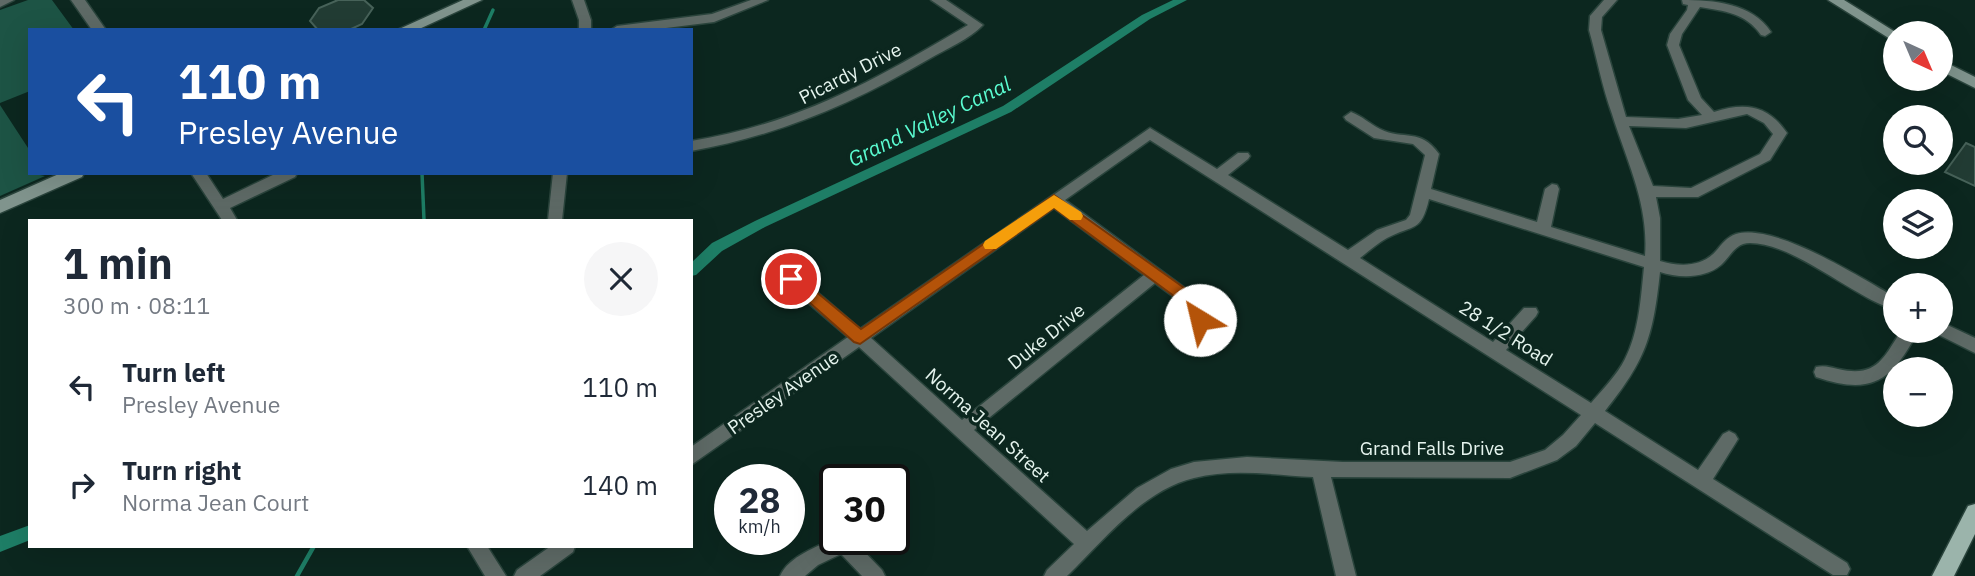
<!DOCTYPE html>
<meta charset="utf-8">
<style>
body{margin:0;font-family:"IBM Plex Sans",sans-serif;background:#f6f6f7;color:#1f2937;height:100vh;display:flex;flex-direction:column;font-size:26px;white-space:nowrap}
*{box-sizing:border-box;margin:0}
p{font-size:23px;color:#747a83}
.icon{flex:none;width:38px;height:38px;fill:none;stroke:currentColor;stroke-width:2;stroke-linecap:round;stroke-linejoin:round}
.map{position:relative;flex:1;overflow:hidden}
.side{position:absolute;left:28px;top:219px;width:665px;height:329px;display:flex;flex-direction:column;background:#fff;border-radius:0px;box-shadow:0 7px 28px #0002}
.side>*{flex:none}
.hud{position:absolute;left:28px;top:28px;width:665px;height:147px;border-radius:0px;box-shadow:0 7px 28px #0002;background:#1a4fa0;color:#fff;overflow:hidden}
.needle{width:46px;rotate:136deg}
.buttons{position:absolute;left:1883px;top:21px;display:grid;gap:14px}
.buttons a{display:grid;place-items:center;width:70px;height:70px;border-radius:50%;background:#fff;box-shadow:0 7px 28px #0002;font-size:35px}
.speed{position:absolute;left:714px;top:464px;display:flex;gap:14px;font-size:35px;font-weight:700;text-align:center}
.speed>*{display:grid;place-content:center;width:91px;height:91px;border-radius:50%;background:#fff;box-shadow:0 7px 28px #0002;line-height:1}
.speed small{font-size:18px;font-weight:400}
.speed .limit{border:4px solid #111;border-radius:10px;background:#fff;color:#111}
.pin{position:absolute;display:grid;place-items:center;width:60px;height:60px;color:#fff;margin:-30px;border:4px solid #fff;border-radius:50%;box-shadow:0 2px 7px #0007}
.me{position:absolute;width:77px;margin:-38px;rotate:324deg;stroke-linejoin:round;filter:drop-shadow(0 0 5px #0008)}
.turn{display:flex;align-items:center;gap:24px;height:147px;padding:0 35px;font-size:32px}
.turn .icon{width:91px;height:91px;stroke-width:2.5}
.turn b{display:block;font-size:49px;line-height:60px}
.round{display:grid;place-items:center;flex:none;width:74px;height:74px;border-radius:37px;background:#f6f6f7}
.head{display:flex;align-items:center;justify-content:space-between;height:119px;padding:0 35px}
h1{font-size:42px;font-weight:700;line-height:52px}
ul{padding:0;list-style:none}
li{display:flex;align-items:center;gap:21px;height:98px;padding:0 35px}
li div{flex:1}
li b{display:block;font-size:26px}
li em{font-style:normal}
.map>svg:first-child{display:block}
.green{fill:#1d5445}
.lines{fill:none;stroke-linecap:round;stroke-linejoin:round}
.stream-far1{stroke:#1e7e66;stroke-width:3.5}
.stream{stroke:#1e7e66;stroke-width:4.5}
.canal{fill:#1e7e66;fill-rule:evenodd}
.building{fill:#223c34;stroke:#476259;stroke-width:2}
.minor-casing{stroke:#2a443c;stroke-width:3}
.tertiary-casing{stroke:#2a443c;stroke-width:3}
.secondary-casing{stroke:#2a443c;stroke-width:3}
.primary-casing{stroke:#2a443c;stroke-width:3}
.minor{fill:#5e6a66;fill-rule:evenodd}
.tertiary{fill:#5e6a66;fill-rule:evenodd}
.secondary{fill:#80948d;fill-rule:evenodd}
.primary{fill:#9bb4ab;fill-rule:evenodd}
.route{fill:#b45309;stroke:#753606;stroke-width:2}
.slow{fill:#f59e0b}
.labels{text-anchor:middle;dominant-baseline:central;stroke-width:7;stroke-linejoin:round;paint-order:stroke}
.street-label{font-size:19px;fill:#e5f4ee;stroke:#0c271f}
.water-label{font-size:21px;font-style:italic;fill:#5afbd0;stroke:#0c271f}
</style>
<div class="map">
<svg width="1975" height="576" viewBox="0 0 1975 576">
<rect width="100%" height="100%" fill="#0c271f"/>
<!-- green -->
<path class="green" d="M28,0h24l22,30h-44v61l-30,12v-93z
M0,105l30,46v22l15,3 -45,20z"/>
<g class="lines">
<!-- stream-far1 -->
<path class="stream-far1" d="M484,30l9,-20
M422,173l2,47"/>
<!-- stream -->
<path class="stream" d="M297,576l17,-30"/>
<!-- canal -->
<path class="canal" d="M1173,0h14l-37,19 -139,93 -246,115 -43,24 -26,24 -5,1v-13l21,-20 43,-22 248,-115 139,-91z
M30,525v15l-30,12v-16z"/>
</g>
<!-- building -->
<path class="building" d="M338,0h26l9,8 -11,16 -13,6h-31l-8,-9 9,-13z
M1966,143l9,4v39l-30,-14z"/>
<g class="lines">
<defs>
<path id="minor" d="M0,0h14l-14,7z
M572,0h12l7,20v10h-12v-10z
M751,0h17l-54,22 -64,8h-39l6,-4 95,-12z
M931,0h15l37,25c-13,14 -37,24 -54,34 -77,45 -149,76 -238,92v-10c110,-18 183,-61 277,-116z
M1604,0h13l-15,17 -1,13 25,87 52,2 24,-4 -14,-15 -21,-55 3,-11 17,-24 1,-5 -5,-1 -1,-4c32,0 70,3 89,32l-6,4 -4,-1c-15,-22 -37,-24 -61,-28l-18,27 -3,11 22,53 13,14c31,-10 54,-7 73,21l-17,27 -72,37h-42l4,21v43c20,6 42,6 56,-10 6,-7 11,-14 20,-17 40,-11 123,43 159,63v13c-42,-13 -101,-67 -145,-67 -15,0 -19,13 -29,22 -16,14 -43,13 -61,7 -7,65 -14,88 -55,139l93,59 25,-36 6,-3 6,3 3,5 -3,5 -22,35 134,84 3,6 -3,6h-14l-238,-152 -19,23 -19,14 -47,18 -179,-1 25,99h-20l-23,-99c-39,-2 -80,-9 -119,1 -51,12 -91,63 -127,98h-23l3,-6 27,-26 -215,-197 -168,118v-18l157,-110 -63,-54 -2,-4 2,-4h12l63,54 290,-201 67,41 21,-16h10l2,3 -2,3 -20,16 120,75 29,-20 29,-10 4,-5 15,-60 -12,-11 -39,-6 -28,-18 -2,-3 7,-5c11,4 19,12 29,17 24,12 40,-2 59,25l-8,35 106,33 8,-33 7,-5 5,1 2,4 -8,38 94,29c4,-52 -18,-94 -33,-142 -10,-27 -15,-56 -23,-84l1,-14zM1747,114l17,9 9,11 -13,20 -69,34 -38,-2 -24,-60 57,2zM1150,140l431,275 -18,20 -18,15 -35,12h-167l-96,-5 -53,5 -23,7 -34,19 -50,43 -113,-101 181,-147 30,22 6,8 3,11h12l1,-13 -10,-14 -132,-97zM1429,199l215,68c-3,30 -5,65 -19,92 -8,16 -22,30 -34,44l-85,-53 30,-34 2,-4 -2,-4h-12l-31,34 -133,-84c9,-7 18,-15 27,-20 27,-14 34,-5 42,-39zM1054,208l90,67 -182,145 -91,-82z
M191,173h15l17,26 54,-26h20l-2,4 -65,31 7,12h-15z
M553,173h14l-5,47h-14z
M1941,322l34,16v15l-40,-20 -1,-2h7z
M1901,331h17c-26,50 -46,65 -102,46l-2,-5 2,-5c8,-2 14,0 22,2 38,9 45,-10 63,-38z
M835,538l17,1 30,31 3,6h-23l-21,-22 -23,11 -13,11h-25c9,-20 37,-29 55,-38z
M467,546h20l19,30h-21z
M551,546h24l-2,6 -33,24h-26l3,-6z"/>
<path id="tertiary" d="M71,0h14l21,30h-14z"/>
<path id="secondary" d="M463,0h19l-65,30h-20z
M1828,0h16l53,33 -2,9z
M1941,60l34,17v11l-34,-17z
M61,173h23l-2,4 -82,36v-13z"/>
<path id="primary" d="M1975,504v30l-21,42h-22l36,-70z"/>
</defs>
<!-- minor casing -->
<use href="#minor" class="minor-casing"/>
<!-- tertiary casing -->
<use href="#tertiary" class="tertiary-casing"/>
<!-- secondary casing -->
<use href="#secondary" class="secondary-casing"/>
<!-- primary casing -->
<use href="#primary" class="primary-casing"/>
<!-- minor -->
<use href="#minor" class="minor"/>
<!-- tertiary -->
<use href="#tertiary" class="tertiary"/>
<!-- secondary -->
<use href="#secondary" class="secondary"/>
<!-- primary -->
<use href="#primary" class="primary"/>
</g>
<!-- route -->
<path class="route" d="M1054,195l143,102 10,14 -1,14h-11l-4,-12 -5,-8 -132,-97 -194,136 -6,-2 -71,-63 8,-6 5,2 65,54z"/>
<!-- slow -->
<path class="slow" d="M1054,195l27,17 2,4 -2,4h-11l-16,-12 -58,41h-11l-2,-4 2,-4z"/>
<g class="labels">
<!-- street labels -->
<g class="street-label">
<text transform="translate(850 73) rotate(-27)">Picardy Drive</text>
<text transform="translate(1506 333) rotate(32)">28 1/2 Road</text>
<text transform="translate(1046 336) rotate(-39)">Duke Drive</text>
<text transform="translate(783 392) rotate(-35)">Presley Avenue</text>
<text transform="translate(988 425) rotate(42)">Norma Jean Street</text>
<text x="1432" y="448">Grand Falls Drive</text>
</g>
<!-- water labels -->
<g class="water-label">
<text transform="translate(929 121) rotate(-26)">Grand Valley Canal</text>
</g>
</g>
</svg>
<div class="buttons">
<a><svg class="needle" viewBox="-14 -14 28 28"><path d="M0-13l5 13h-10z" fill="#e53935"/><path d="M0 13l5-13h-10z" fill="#747a83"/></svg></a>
<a><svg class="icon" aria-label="search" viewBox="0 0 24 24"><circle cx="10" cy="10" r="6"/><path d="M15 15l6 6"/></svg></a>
<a><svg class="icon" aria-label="layers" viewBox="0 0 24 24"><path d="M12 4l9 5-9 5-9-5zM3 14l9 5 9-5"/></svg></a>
<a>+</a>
<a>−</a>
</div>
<div class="speed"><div>28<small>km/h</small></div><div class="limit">30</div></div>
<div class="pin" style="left:791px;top:279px;background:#d93025"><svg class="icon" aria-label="arrive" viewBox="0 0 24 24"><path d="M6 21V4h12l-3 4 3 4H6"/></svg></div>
<svg class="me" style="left:1200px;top:320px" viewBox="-20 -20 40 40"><circle r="19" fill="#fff"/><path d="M0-13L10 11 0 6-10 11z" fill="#b45309"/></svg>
<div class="hud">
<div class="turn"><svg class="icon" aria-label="left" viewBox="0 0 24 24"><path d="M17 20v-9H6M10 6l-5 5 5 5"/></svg><div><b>110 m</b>Presley Avenue</div></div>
</div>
<section class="side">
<div class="head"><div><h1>1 min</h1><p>300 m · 08:11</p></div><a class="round"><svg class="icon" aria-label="close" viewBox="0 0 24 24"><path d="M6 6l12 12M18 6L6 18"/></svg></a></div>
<ul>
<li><svg class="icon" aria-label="left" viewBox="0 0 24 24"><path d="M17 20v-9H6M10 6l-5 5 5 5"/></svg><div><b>Turn left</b><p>Presley Avenue</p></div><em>110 m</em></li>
<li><svg class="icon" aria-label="right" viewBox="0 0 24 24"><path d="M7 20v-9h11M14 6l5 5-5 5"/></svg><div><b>Turn right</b><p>Norma Jean Court</p></div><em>140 m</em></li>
</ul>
</section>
</div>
